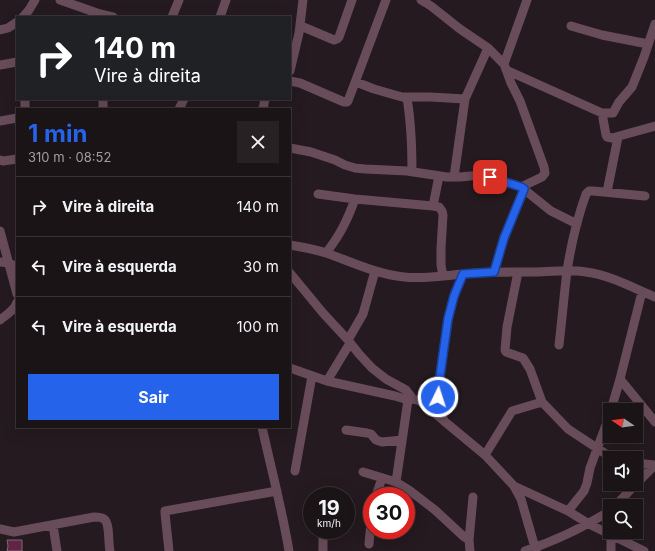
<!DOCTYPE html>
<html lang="pt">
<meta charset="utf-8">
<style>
body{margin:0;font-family:Inter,sans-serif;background:#282124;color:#f1f3f6;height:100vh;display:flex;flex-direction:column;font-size:15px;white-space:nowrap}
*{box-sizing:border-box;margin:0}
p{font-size:13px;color:#a09ea1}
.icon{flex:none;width:22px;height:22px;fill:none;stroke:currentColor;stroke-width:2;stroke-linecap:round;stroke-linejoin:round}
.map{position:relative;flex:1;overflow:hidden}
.details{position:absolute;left:16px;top:108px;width:275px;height:320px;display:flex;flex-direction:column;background:#1b1417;border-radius:0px;box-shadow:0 4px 16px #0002,0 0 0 1px #393336}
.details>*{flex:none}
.top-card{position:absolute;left:16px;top:16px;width:275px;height:84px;border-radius:0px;box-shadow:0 4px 16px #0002,0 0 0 1px #393336;background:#202124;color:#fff;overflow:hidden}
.needle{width:26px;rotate:283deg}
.controls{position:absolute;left:603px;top:403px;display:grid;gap:8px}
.controls a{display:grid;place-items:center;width:40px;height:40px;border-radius:0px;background:#1b1417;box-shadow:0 4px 16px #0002,0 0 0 1px #393336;font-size:20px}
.speed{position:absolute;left:303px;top:487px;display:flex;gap:8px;font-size:20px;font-weight:700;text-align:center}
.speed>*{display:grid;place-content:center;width:52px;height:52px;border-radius:50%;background:#1b1417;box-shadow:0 4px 16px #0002,0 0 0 1px #393336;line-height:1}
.speed small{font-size:10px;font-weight:400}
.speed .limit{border:6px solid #d22;background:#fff;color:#111}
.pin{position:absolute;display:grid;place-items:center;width:34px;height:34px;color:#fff;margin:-17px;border-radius:8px;box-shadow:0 2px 6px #0006}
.me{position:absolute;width:44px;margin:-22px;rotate:4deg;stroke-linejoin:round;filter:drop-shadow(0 0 3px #0008)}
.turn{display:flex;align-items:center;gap:14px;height:84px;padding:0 12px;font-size:18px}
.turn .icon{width:52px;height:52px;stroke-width:2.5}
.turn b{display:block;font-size:28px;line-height:34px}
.round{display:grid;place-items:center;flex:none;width:42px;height:42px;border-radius:0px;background:#282124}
.overview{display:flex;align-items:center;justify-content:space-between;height:68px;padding:0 12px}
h1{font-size:24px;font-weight:700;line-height:30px;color:#2563eb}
.primary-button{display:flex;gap:8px;margin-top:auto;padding:8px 12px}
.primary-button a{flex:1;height:46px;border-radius:0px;background:#2563eb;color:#fff;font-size:16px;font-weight:700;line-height:46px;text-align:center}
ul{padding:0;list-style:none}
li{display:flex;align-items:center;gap:12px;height:60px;padding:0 12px;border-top:1px solid #393336}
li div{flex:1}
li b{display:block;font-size:15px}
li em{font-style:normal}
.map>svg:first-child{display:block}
.building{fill:#622446;stroke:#796c72}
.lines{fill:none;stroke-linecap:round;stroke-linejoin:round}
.minor{stroke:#694c5a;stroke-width:9}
.route-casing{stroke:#184099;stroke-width:10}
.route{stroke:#2563eb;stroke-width:7}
</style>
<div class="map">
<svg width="655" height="551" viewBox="0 0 655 551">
<rect width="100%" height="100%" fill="#241a1f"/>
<!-- building -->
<path class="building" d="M7,540h15v11h-15l1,-5z"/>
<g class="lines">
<!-- minor -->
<path class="minor" d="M60,0l40,14 13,3
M421,0l10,6 29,23 28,19 16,16 7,19 9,18 24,66 1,6 -3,4 -21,10
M23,17l6,-7 6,-10
M172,17l7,-17
M220,17l6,-17
M301,26l33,14 3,-1 2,-2 13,-37
M571,26l31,9 46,9
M0,30l8,-2 9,-6
M504,64l23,-64
M0,65l17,-3
M506,70l96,43h11l6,-11 13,-15 12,-30 11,-33
M290,71l9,-38 4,-33
M290,81l10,2 44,19h3l1,-1 38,-101
M356,82l18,7 28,8h28l35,2
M407,98c4,24 5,49 5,74
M25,109v-10
M103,109v-10
M179,109l5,-10
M263,109l2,-10
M602,113l4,22 1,2 5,1 43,-12
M0,121l17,-3
M290,148l21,4 24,8 10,5 10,3 10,1 42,2 40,6h13l21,-2 9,2 31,10 30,24 26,13
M0,160l3,1 14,-2
M454,177l11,-78 23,-51
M607,192l11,-55
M318,194l37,5 78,7 6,1 3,4 1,4 -2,33v17l2,11
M433,206l6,-30
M0,231l17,63
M290,245c12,2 24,4 36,8 26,9 50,21 78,24 19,2 38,-1 58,-3 24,-3 48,-2 73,-2 17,0 34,-3 51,0 24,3 47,16 69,25
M326,253c14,-18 21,-32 29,-54
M0,262l9,1 8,4
M494,272l10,-34 20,-49
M518,272l-11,55 -2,23 1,2 17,6 7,11 12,33 26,27 44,29
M290,273l33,40 25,27 11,14 13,14 14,11 20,11 7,9
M463,274l-9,22 -6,23 -10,71 1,15 5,16 41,34 29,31 7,13 15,52
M0,320c6,-5 15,-10 17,-18
M348,340l15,-26 12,-43
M559,345c3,-25 5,-50 8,-74 4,-26 10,-52 19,-77l3,-3h4l52,5
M290,368l37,13 68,15 13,4 5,-1 7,2 23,19
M620,379l35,43
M327,381l23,-38
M420,401l14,-7 4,-4
M611,410l9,-31 22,-87
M262,427c9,41 20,82 27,124
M346,430l21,3 4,1 5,6 6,2 20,-2
M485,455l27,-44 30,-9
M636,463l18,2
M295,471l17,-95
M363,472l33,10 13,8 26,20 28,26 6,4
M396,482l12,-82
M636,484l19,-19
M514,486l54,25 21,13 55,27
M376,496l6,-18
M615,506l21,-22
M568,511l16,-20 3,-8 3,-15 20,-54
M53,525l4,26
M0,529l14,3 80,-15c3,0 7,0 10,2 6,4 4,24 6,32
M323,530v21
M369,544l3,-33
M169,551l-4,-38v-2l112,-20
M470,551l-1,-11 4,-43
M525,551c30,-10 59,-24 85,-40
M611,551v-17"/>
</g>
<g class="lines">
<defs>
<path id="route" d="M438,397v-7l10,-71 6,-23 9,-22 31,-2 10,-34 20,-49 -3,-2 -31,-10"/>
</defs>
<!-- route casing -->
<use href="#route" class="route-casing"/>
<!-- route -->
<use href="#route" class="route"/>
</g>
</svg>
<div class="controls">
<a><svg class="needle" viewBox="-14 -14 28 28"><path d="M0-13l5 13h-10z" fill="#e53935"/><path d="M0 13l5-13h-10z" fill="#a09ea1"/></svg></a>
<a><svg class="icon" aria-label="sound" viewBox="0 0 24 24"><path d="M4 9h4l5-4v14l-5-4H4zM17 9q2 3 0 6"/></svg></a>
<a><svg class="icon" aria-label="search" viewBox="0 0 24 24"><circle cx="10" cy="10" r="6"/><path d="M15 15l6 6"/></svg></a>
</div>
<div class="speed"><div>19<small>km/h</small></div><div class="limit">30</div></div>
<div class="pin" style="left:490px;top:177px;background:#d93025"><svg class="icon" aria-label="arrive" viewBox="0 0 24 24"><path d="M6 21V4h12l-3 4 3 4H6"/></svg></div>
<svg class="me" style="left:438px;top:397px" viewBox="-20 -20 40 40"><circle r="17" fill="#2563eb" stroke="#fff" stroke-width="3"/><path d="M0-11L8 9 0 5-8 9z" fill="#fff"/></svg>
<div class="top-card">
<div class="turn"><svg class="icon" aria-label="right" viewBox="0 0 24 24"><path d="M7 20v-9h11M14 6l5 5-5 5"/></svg><div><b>140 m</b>Vire à direita</div></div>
</div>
<section class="details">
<div class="overview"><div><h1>1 min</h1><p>310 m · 08:52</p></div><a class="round"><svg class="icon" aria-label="close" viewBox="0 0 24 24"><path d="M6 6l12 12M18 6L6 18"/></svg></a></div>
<ul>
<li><svg class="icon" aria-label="right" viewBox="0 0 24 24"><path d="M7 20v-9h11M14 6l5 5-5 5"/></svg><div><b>Vire à direita</b></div><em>140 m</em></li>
<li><svg class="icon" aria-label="left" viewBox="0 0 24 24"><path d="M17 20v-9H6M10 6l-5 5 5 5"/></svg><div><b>Vire à esquerda</b></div><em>30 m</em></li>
<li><svg class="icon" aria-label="left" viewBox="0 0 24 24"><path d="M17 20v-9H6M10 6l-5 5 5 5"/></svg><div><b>Vire à esquerda</b></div><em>100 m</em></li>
</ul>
<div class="primary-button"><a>Sair</a></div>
</section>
</div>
